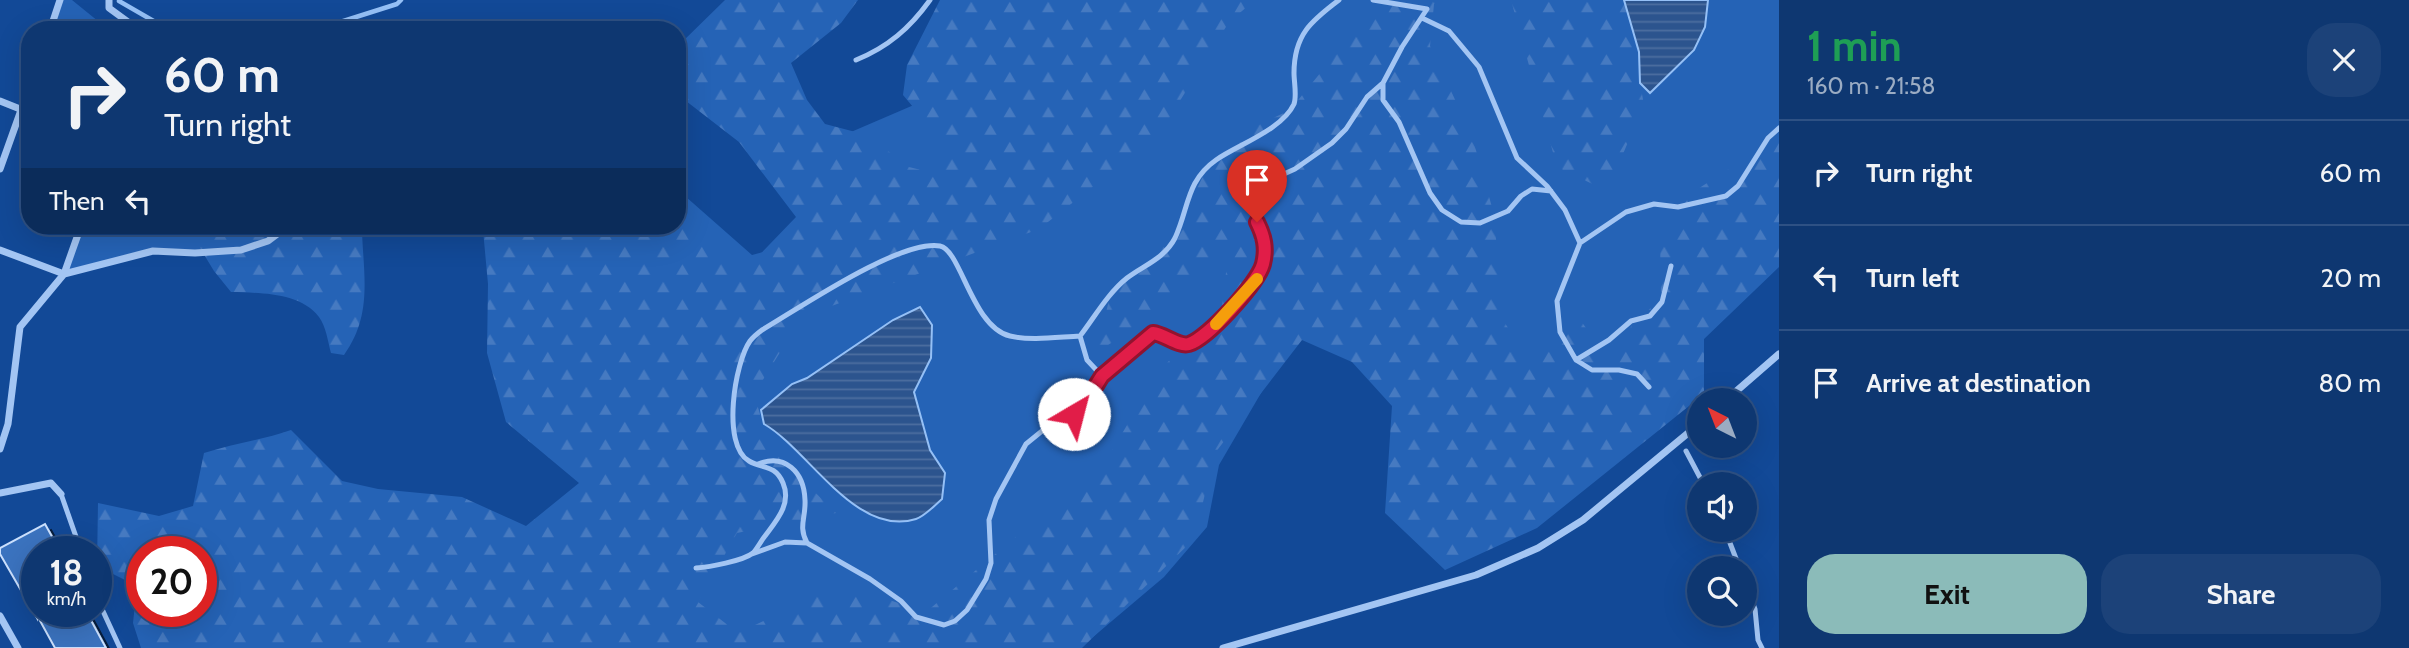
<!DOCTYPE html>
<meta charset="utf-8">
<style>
body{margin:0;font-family:Cabin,sans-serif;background:#1c4279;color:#f1f3f6;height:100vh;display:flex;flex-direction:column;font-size:26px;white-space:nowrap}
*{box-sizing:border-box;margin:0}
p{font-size:23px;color:#9bacc3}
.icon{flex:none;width:38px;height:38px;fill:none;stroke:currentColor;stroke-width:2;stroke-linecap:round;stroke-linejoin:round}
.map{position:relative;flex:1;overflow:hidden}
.details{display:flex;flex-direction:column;background:#0e3771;width:630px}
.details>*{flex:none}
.hud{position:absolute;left:21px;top:21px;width:665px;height:214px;border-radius:28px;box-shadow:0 7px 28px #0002,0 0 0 2px #2e5184;background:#0e3771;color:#f1f3f6;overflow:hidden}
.needle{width:46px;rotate:318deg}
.buttons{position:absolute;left:1687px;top:388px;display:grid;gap:14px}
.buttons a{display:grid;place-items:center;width:70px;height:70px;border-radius:50%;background:#0e3771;box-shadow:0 7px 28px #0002,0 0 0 2px #2e5184;font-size:35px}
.speed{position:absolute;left:21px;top:536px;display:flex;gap:14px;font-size:35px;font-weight:700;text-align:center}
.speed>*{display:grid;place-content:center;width:91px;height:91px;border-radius:50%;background:#0e3771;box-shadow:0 7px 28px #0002,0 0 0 2px #2e5184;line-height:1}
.speed small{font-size:18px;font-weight:400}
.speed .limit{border:10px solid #d22;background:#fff;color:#111}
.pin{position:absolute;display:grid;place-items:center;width:60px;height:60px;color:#fff;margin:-72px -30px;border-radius:50% 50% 50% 0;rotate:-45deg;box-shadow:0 0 7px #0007}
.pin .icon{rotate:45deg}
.me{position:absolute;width:77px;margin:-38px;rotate:37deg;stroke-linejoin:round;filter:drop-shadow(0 0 5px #0008)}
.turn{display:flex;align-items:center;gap:24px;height:147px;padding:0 28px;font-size:32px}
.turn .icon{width:91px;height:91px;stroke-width:2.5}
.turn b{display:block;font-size:49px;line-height:60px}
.then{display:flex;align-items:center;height:66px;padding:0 28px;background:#0003;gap:14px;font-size:26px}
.round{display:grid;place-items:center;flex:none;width:74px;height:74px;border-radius:28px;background:#1c4279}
.headline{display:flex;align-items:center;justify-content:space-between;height:119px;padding:0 28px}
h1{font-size:42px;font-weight:700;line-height:52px;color:#1e9e55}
.action{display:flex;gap:14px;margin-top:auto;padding:14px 28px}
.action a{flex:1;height:80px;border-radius:28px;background:#8bbbb9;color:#111;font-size:28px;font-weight:700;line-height:80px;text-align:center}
.action a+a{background:#1c4279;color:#f1f3f6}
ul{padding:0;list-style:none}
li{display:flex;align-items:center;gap:21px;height:105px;padding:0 28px;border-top:2px solid #2e5184}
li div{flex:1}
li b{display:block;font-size:26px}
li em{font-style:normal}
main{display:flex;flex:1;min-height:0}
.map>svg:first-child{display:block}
.green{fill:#2563b6}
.forest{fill:url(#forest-firs);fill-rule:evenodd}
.water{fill:url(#water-rules);stroke:#95c0f6;stroke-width:2}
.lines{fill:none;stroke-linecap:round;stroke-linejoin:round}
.stream{stroke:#95c0f6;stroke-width:4.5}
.building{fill:#3b73bf;stroke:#cbe0fd;stroke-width:2;filter:url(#shadow)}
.lane{stroke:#a3c5f3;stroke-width:5}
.street{stroke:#a3c5f3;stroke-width:7}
.route-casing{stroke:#92132f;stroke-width:18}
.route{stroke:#e11d48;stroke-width:12}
.slow{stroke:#f59e0b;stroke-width:12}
</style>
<main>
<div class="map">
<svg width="1779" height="648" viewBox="0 0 1779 648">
<defs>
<pattern id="forest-firs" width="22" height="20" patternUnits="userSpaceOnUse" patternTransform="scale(1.75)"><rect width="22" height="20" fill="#2563b6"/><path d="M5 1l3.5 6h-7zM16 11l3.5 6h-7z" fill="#467ac1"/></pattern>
<pattern id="water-rules" width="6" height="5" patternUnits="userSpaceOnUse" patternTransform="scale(1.75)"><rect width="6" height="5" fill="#2c548e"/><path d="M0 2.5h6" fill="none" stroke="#4c6e9f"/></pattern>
<filter id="shadow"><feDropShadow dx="6" dy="6" stdDeviation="0" flood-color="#0009"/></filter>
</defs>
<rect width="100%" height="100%" fill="#124997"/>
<!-- green -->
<path class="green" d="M60,0h12l37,30h-59z
M1227,0h552v236l-221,198 -87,-169 -182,80 -70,120 -12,62 -43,50 -84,71h-657l158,-21 96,-401v-37l75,66 57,-15 28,-102 121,-52z
M81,226h208l-48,24 -88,1 -89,23z"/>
<!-- forest -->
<path class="forest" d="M725,0h133l-17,23 -50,40 16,37 18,24 42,11 42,32 20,5 20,-22 -46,-55 4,-30 33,-65h315l-26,22 -71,114 -119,93 -237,88 -48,77 16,54 66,65 -99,20 -39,69 40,31 87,-41 49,3 52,17 179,-150 55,-92 62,-63 7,-60 -71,65 -62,41 16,-65 68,-63 38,-81 72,-34 90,-110h65l-11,4 -4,42 42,90 23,82 5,98 32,47 33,-47 16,5 23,32 57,-55 -1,-60 33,-46 86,-55v130l-75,72v55l-167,134 -92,42 -60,-57 7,-107 -40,-44 -50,-22 -87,113 -21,86 -112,109h-941l-8,-25 4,-37 -40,-20 1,-63 61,13 34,-10 11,-53c29,-9 58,-13 87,-23l51,51 36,8 84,8 64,29 53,-43 -73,-61 -19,-69 1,-69 -5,-54 -5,-4h199v-17l68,61 51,-53 -57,-75 -62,-48v-47zM142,551h59v60h-59z
M1511,0h113l15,52 1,31 4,22 -37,86 -50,-24z
M211,226h147l4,7c2,45 10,83 -18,122l-13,-2c-3,-11 -5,-27 -12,-36 -19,-25 -59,-24 -88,-25l-17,-21 -17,-28z"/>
<!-- water -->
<path class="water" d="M1624,0h84l-3,27 -11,23 -44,43 -10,-10 -1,-31z
M920,307l12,18 -1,33 -17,34 16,58 15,23 -3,26c-7,6 -17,17 -26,20 -60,19 -108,-70 -152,-95l-3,-14 31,-26 15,-6 86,-58z"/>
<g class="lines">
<!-- stream -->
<path class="stream" d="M119,1l45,26 11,3
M315,30l82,-26 4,-4"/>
</g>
<!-- building -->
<path class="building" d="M45,524l15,27h-23v67l-37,-64v-6z
M54,611h32l20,37h-51l-16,-29z"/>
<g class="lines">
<!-- lane -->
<path class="lane" d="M1373,0l54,9 -25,38 -19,36v17l16,22 31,71 12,17 19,12 19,1 28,-12 13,-15 11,-7 19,2
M1422,18l27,13 30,36 38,91 30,28 18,24 15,33
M856,60c32,-13 54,-32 74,-60
M1080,336l7,24 15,16
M1576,360l33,-20 22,-19 19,-5 12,-14 9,-36
M1649,387l-12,-13 -18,-4h-27l-16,-10 -16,-28 -3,-31 23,-58 46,-31 28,-8 24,3 48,-11 12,-10 30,-48 11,-10
M1686,451l18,34
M758,464c27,-11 46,8 47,36 1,18 -7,26 2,43
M61,494l20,57
M1725,530l15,39
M752,554l33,-12 22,1 63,36 31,22 15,16 28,8 11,-4 12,-11 19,-31 5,-16 -2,-43 7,-21 30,-55 16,-13 32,-17 16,-19 12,-19 51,-43c11,1 25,14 36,11 15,-4 61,-52 69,-67 5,-10 8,-26 7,-37 -2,-17 -16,-26 -14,-45l11,-11 33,-15 37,-26 14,-14 21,-32 16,-14
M696,568c13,-1 47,-7 57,-15 4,-4 8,-12 12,-17 11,-15 27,-32 18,-53 -8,-19 -21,-14 -34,-22 -28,-16 -14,-99 1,-120 3,-4 8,-8 12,-11 36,-21 138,-91 178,-84 21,4 32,81 70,90 21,5 48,1 70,0 14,-18 28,-43 47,-58 17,-13 37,-19 48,-40 14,-30 11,-57 41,-78 21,-15 66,-30 78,-56 3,-8 0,-22 0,-31 0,-38 17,-52 45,-73
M1745,582l10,27 3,31 4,8
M96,596l24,52"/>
<!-- street -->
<path class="street" d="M109,0v8l30,22
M50,30l10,-30
M0,101l30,12
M0,169l30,-84
M0,250l64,24 89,-23 42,2 46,-3 27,-9 20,-15
M1725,401l54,-47
M0,449l8,-25 12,-97 44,-53 17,-48
M0,493l51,-10 10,11
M0,616l18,32
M1223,648l253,-73 62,-27 45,-28 116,-96"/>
</g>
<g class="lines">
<defs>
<path id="route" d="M1074,414l16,-19 12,-19 51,-43c11,1 26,14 36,11 19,-6 69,-61 74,-80 4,-16 1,-28 -6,-42"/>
</defs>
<!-- route casing -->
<use href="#route" class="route-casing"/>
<!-- route -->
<use href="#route" class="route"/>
<!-- slow -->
<path class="slow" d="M1216,324l41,-45"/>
</g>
</svg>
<div class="buttons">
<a><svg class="needle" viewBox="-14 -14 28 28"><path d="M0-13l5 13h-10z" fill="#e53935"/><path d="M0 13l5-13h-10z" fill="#9bacc3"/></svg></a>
<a><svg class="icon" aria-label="sound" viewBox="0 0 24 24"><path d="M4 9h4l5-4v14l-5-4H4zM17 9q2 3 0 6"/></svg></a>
<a><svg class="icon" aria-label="search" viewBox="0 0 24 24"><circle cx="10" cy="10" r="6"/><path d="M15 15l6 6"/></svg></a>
</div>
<div class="speed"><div>18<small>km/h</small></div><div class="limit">20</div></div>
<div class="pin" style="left:1257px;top:222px;background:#d93025"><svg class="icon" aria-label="arrive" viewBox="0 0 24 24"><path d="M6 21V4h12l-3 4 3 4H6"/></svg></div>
<svg class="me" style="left:1074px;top:414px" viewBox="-20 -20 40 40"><circle r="19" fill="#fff"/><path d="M0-13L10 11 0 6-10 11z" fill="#e11d48"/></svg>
<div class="hud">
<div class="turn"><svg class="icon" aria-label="right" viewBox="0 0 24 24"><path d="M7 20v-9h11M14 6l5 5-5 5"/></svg><div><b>60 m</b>Turn right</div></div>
<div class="then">Then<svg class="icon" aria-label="left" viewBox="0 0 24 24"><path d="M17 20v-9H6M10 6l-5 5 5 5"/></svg></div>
</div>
</div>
<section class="details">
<div class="headline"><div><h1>1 min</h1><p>160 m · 21:58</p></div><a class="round"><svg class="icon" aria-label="close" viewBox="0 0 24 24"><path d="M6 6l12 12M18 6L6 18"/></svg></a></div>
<ul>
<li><svg class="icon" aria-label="right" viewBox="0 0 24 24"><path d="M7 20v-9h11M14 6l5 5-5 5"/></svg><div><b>Turn right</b></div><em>60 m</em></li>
<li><svg class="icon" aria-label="left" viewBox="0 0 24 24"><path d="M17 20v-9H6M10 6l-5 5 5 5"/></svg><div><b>Turn left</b></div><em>20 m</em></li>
<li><svg class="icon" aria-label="arrive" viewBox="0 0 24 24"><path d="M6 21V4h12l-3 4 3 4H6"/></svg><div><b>Arrive at destination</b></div><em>80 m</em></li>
</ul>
<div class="action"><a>Exit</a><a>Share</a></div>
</section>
</main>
